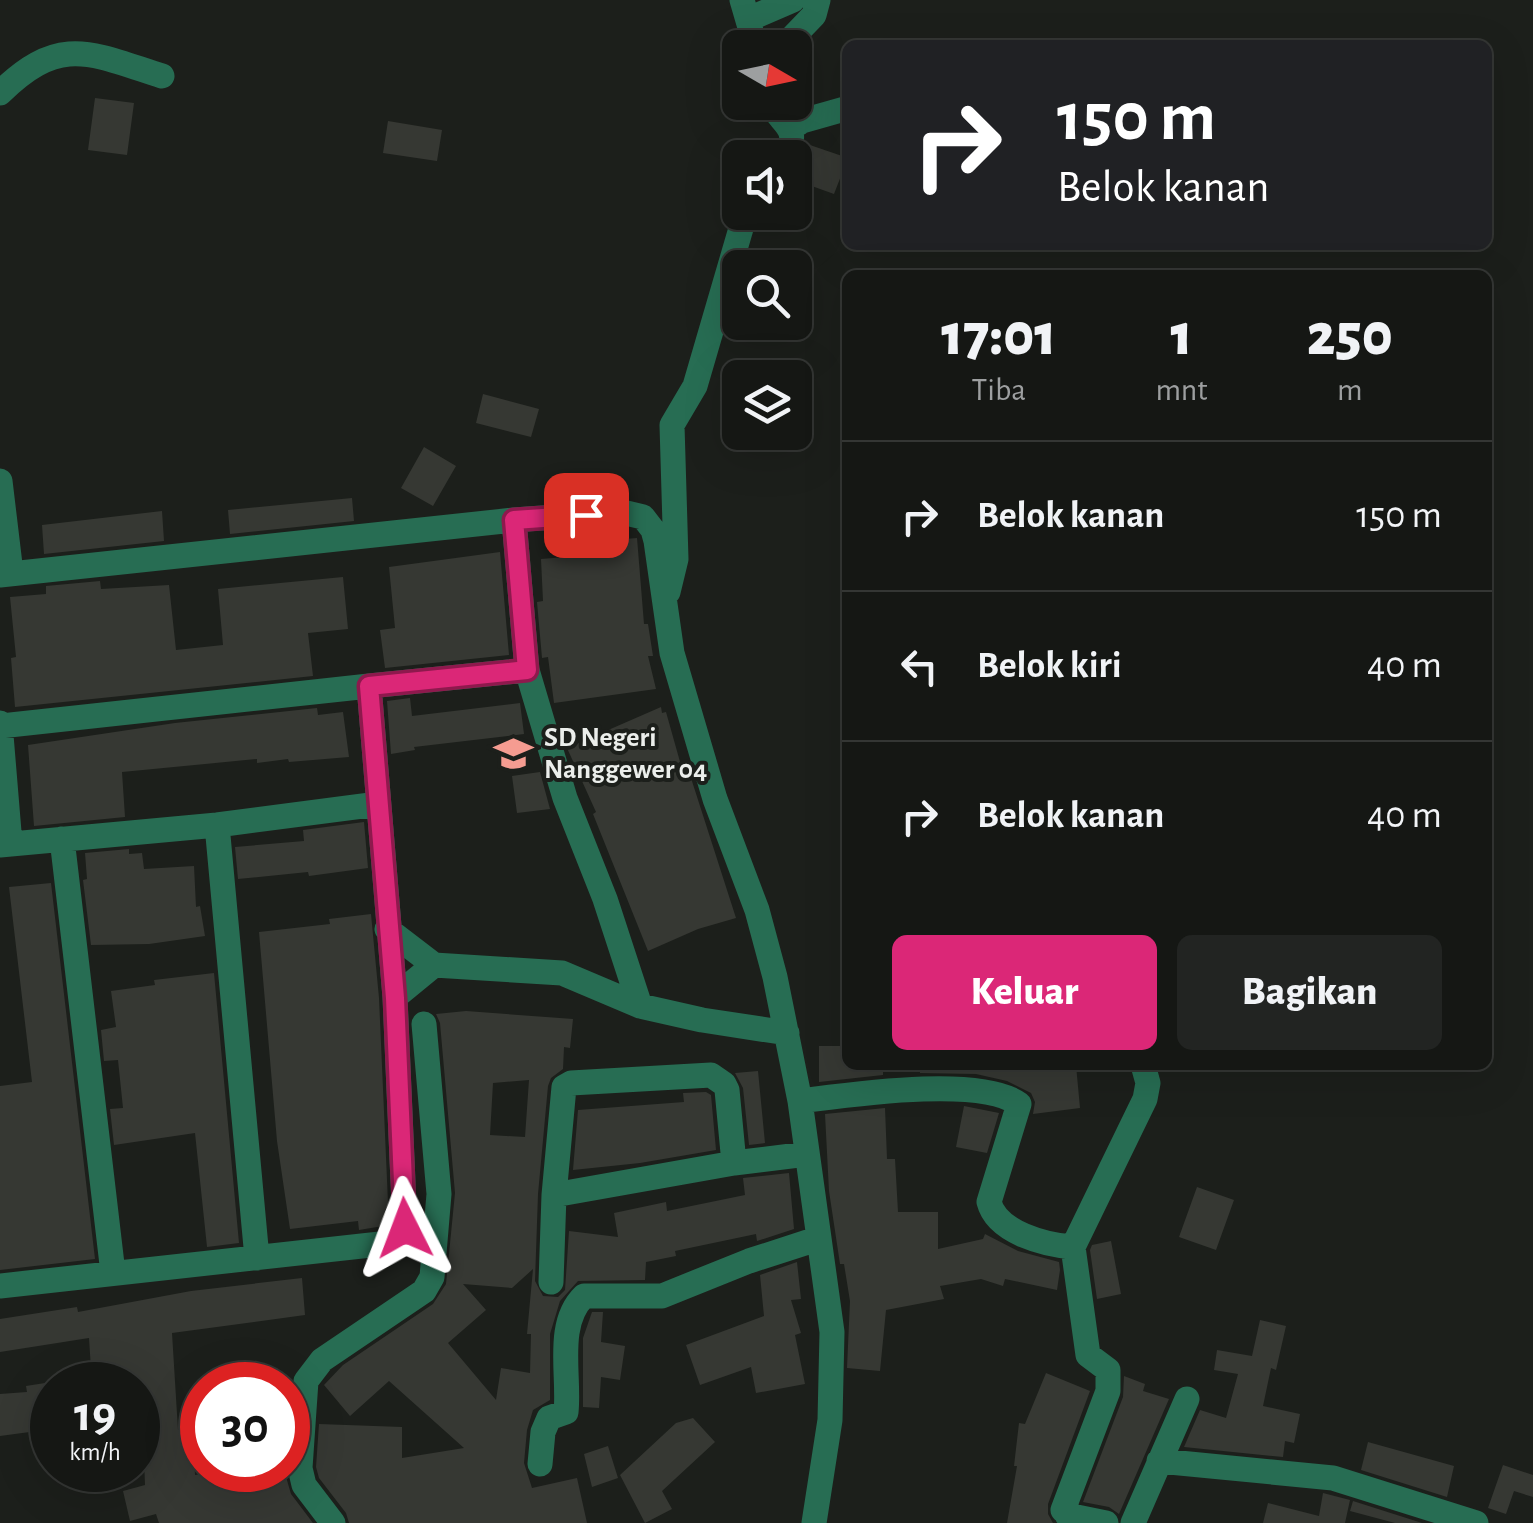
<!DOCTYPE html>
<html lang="id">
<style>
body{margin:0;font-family:"Alegreya Sans",sans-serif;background:#222422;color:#f1f3f6;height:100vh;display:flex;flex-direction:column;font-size:38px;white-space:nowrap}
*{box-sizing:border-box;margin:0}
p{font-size:32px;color:#9d9fa0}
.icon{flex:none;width:55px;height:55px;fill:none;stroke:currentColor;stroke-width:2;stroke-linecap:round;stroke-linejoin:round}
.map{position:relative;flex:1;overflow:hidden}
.sheet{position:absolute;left:842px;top:270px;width:650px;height:800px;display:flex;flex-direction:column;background:#151714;border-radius:15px;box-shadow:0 10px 40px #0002,0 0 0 2px #343634}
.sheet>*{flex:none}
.hud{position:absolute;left:842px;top:40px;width:650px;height:210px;border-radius:15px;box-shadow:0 10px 40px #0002,0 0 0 2px #343634;background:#202124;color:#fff;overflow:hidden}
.needle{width:65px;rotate:99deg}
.controls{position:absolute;left:722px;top:30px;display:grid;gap:20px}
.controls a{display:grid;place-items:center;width:90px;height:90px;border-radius:15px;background:#151714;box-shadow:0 10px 40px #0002,0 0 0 2px #343634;font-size:50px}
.speed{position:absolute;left:30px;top:1362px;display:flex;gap:20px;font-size:50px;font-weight:700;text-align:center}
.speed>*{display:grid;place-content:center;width:130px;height:130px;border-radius:50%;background:#151714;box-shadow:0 10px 40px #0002,0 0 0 2px #343634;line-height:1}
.speed small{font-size:25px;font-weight:400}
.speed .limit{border:15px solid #d22;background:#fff;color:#111}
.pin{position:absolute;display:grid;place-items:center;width:85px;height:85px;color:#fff;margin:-42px;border-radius:20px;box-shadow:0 5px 15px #0006}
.me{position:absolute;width:110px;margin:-55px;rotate:357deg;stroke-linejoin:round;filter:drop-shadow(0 0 8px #0008)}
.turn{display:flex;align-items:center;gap:35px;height:210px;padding:0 50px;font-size:45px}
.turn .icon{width:130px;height:130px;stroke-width:2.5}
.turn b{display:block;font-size:70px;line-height:85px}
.eta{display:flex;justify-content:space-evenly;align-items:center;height:170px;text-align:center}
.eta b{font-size:60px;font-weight:800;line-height:70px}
.cta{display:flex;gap:20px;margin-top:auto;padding:20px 50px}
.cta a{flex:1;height:115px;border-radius:15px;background:#db2777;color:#fff;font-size:40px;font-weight:800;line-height:115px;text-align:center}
.cta a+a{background:#222422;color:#f1f3f6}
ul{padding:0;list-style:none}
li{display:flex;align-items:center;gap:30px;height:150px;padding:0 50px;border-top:2px solid #343634}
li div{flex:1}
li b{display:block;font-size:38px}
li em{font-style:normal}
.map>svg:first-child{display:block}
.building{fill:#363833;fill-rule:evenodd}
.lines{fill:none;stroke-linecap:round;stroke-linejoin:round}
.street{stroke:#276d53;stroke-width:25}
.route-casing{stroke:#8e194d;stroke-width:25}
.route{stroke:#db2777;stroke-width:18}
.labels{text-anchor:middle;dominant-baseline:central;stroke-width:8;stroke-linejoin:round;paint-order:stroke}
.poi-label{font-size:28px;font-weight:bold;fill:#ebeeeb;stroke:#1c1f1b;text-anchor:start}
</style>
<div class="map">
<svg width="1533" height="1523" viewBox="0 0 1533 1523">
<rect width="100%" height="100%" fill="#1c1f1b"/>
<!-- building -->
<path class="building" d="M95,98l39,5 -7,52 -39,-5z
M388,121l54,9 -5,31 -54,-8z
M807,144l41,14 -14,36 -39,-14v-11z
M483,394l56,15 -8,28 -55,-14z
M424,447l32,19 -23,40 -32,-18z
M352,498l2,23 -124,13 -2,-24z
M162,511l2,30 -120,13 -2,-29z
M637,538l7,86h4l5,32h-5l8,33 -102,14 -6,-46 -6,1 -5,-56 6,-1 -2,-42 48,-4 -1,-13z
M500,552l9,103 -124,13 -5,-38 15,-2 -6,-61z
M343,577l5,52 -40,4 5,43 -298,31 -4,-49 5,-1 -6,-60 36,-3v-8l54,-5 1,8 68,-4 7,65 47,-5 -5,-56z
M410,698l2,18 108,-13 4,31 -110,13 1,3 -24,4 -4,-53z
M661,707l1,6 4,-1 18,64 6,-1 46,143 -38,11 -50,22 -55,-137 3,-2 -29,-64z
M317,708l1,7 25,-3 6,45 -60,5 -1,-3 -31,4v-4l-135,13 3,45 -91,9 -6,-81 147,-22z
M540,772l10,37 -33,4 -5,-37z
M364,822l4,46 -59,8 -1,-4 -70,7 -3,-32 69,-6 -1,-11z
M129,849v5l13,-1 2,16 50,-3 2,41 4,-1 5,30 -56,8 -58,1 -8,-65 4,-1 -2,-26z
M51,883l44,376 -95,11v-184l32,-4 -23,-195z
M371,914l8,84 10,227 -30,5 -1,-9 -68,8 -13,-88 -18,-209 71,-8 -1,-5z
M214,973l25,270 -32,4 -12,-114 -81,12 -4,-36 13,-1 -5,-48 -14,1 -3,-31 15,-3 -5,-36 44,-6 -1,-5z
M466,1011l107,8 -3,29 -6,-1 -1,22 -12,9 -3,8 -10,108 -3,87 8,15 15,1 7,-7 4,-59 49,6 -4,-24 52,-11 1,9 78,-16 -2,-17 46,-5 5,56 -37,12 -1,-7 -81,17 1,5 -30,6 -1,18 -67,1 -18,20 -10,33v66l-17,10 -6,20 -3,33 8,25 45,-10 10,45h-238l-3,-10 -27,-35 -3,-11 3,-43 83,3v31l62,-10 -75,-67 -39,35 -26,-31 19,-20 90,-61 13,-20 9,-91 -15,-170 -4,-9zM529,1080l-4,57 -35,-2 3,-52zM533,1269l-6,65h4l-1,39 -29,-5 -5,32 -48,-57 38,-33 -23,-26 49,4z
M819,1046h29v19h35v10l-64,7z
M920,1065h156l4,43 -47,6 2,-12 -4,-9 -24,-12 -31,-7 -56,-1z
M758,1071l7,72 -16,2 -6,-57 -8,-15z
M706,1092l5,3 5,55 -76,13 -67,7 5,-60 106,-8 -1,-9z
M964,1106l35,7 -12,40 -31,-6z
M885,1108l2,51h8l3,53h40v37l45,-10 2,-5 33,17 41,11 1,8 -3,20 -52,-11 -2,7 -22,-7 -41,7 4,13 -58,11 -6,61 -33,-3 3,-67 -6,-37h-4l-11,-73 -4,-77z
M1197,1187l37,13 -18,50 -37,-13z
M1111,1241l10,53 -24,5 -7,-49 2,-5z
M797,1262l4,37 -10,1 10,33 -6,2 10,49 -49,9 -5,-26 -51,18 -14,-40 78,-29 -4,-41z
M302,1278l3,37 -133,18 6,97 15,-1 2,46 43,-5h46l7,24 22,29h-154l-3,-9 -26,7 -7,-30 22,-6 -3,-79 -4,1v-22h-46l-3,-47 -89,14v-33l77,-12 1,5 113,-21z
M592,1312h11l-2,30 24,4 -5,34 -19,-3 -2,31 -16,-1v-69z
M1260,1320l26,6 -10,44 -5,-2 -8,38 37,8 -6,29 -9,-2 -2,16 -99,-10 16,-37 26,8 12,-44 -24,-4 3,-20 35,6z
M1046,1373l44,18 -42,113v10l5,9h-46l10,-57h-3l5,-43 6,1z
M1124,1376l21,8 -2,7 26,8 -50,115 -10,-7 -26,-5 40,-105z
M45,1383l7,46 -52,7v-42l27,-2 -1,-6z
M693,1418l22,24 -53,49 10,18 -27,14 -25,-48 56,-52z
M1368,1442l86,24 -7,31 -86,-27z
M608,1446l10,32 -26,9 -8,-33z
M1503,1465l30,10v22l-19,-6 -8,23 -18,-6z
M1323,1493l27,7 -5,23h-82l5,-20 51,13z
M1353,1501l69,22h-27l-45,-12z"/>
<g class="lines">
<!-- street -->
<path class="street" d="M742,0l14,48
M749,19l44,-19
M788,42l26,-27 4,-15
M795,67l5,33 -1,23
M0,93c60,-59 90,-40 162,-17
M770,102c12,25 33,25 14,56
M788,125l60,-17
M0,481l11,92
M514,520l13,150 38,128 40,101 35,107
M0,575l514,-55 108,-8 21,5 10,13 3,11 16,112 43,146 42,111 18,67 25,124 32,231 -2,88 -16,103
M668,592l8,-33 -4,-134 23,-39 47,-161 8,-13
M0,723l10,121
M0,726l369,-40
M217,825l40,433
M62,839l51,434
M0,845l217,-20 161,-21
M387,929l47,36
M395,997l39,-32 128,8 78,33 62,14 85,13
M800,1101c48,-6 180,-26 219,3l-30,98c8,31 57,43 84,45l15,108 20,15v21l-45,119 5,1 -1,4 39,8
M734,1163l-7,-73 -3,-6 -13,-9 -140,8 -7,4 -10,108 180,-32 73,-9
M1073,1247l72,-148 3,-16 -5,-18
M551,1282l3,-87
M0,1286l389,-43 13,-6 3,-9 -10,-231 -26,-311 158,-16
M1159,1461l174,17 143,45
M540,1464l3,-32 6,-14 17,-6c4,-36 -11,-88 18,-116h78l87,-35 68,-22
M333,1523l-29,-38 -4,-17 6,-87 16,-21 102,-69 8,-14 7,-83 -15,-170
M1133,1523l54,-124"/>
</g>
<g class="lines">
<defs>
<path id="route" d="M405,1228l-10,-230 -26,-312 158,-16 -13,-150 72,-5"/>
</defs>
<!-- route casing -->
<use href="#route" class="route-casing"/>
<!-- route -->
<use href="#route" class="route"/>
</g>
<!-- icons -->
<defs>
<symbol id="school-bare" viewBox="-9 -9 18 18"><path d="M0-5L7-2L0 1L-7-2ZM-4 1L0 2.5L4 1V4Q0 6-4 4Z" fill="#f59c91" stroke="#1c1f1b" stroke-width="2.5" paint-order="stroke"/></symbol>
</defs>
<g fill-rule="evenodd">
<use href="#school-bare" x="486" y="726" width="55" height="55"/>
</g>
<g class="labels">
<!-- poi labels -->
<g class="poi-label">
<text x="544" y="738">SD Negeri<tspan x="544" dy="32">Nanggewer 04</tspan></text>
</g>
</g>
</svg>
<div class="controls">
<a><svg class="needle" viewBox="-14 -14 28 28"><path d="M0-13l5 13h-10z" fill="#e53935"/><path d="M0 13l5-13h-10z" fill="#9d9fa0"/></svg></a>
<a><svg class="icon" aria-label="sound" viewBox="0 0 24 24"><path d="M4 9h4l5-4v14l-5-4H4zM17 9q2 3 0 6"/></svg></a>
<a><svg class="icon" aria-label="search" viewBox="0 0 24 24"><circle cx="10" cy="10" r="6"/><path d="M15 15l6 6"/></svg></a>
<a><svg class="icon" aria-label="layers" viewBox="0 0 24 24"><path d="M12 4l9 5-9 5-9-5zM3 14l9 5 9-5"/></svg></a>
</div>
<div class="speed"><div>19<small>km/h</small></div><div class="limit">30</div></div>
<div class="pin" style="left:586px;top:515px;background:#d93025"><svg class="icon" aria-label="arrive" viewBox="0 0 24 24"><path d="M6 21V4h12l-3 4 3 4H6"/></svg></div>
<svg class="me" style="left:405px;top:1228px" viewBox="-20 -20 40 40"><path d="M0-17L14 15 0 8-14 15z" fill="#db2777" stroke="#fff" stroke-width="4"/></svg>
<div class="hud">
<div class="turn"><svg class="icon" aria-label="right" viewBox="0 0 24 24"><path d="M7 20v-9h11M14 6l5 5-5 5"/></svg><div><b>150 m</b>Belok kanan</div></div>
</div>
<section class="sheet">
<div class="eta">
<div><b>17:01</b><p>Tiba</p></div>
<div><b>1</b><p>mnt</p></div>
<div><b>250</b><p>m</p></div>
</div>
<ul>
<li><svg class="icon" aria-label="right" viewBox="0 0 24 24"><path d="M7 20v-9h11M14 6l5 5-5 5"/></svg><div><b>Belok kanan</b></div><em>150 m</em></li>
<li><svg class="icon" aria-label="left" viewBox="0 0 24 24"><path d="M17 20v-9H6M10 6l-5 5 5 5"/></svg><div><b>Belok kiri</b></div><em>40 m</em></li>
<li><svg class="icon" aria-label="right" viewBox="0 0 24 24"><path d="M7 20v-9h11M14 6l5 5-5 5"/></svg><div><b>Belok kanan</b></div><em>40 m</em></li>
</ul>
<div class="cta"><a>Keluar</a><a>Bagikan</a></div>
</section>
</div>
